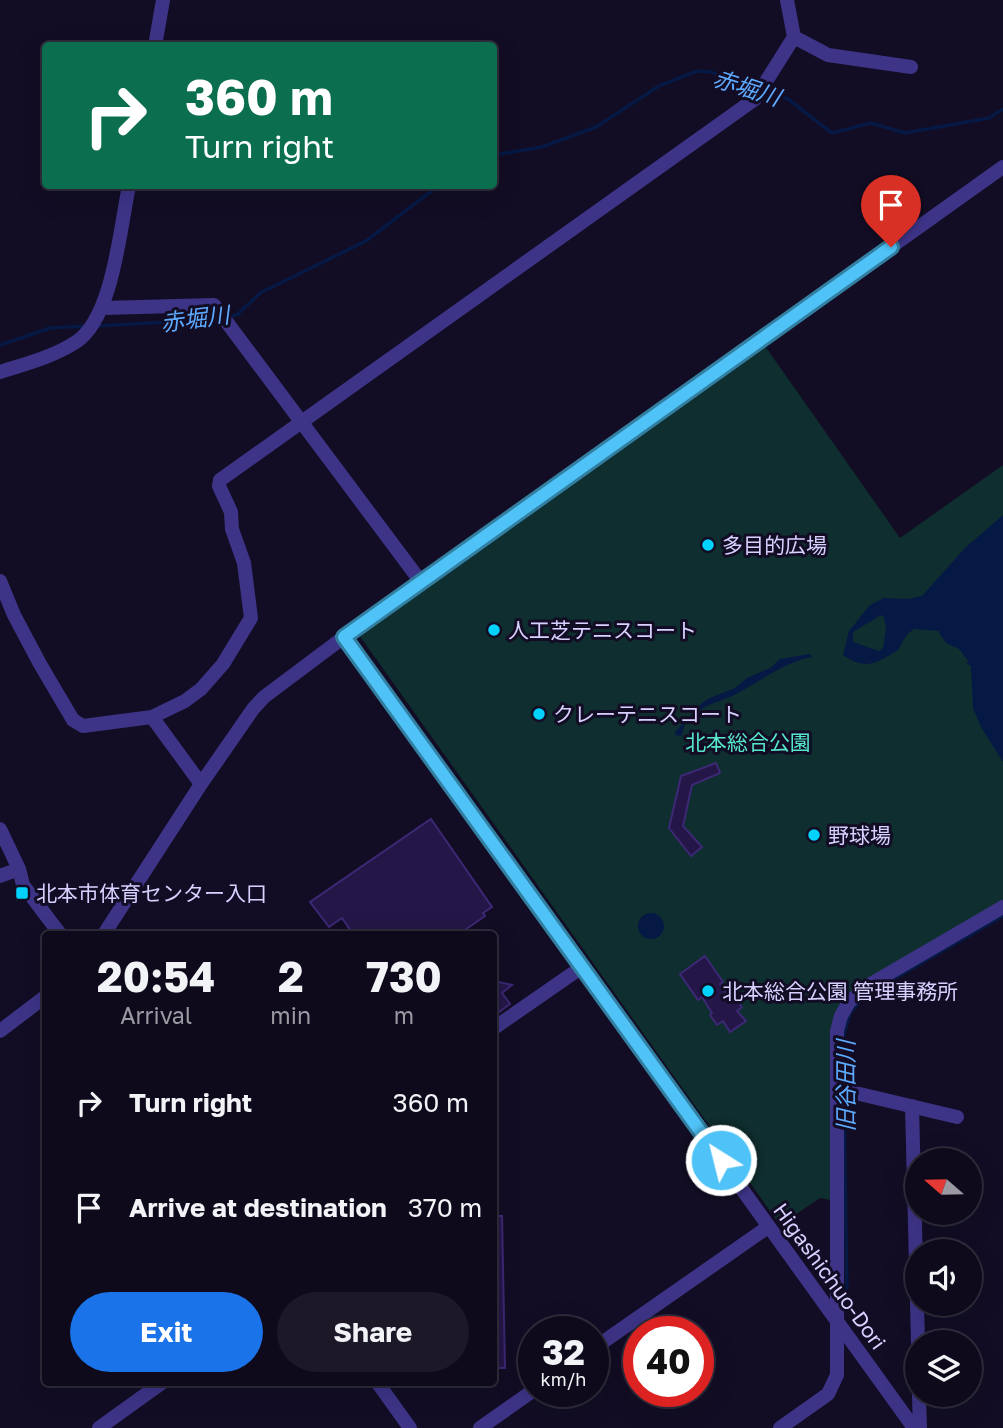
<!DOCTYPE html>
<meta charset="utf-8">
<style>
body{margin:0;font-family:"Golos Text","Noto Sans JP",sans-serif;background:#1c1828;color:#f1f3f6;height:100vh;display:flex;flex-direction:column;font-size:26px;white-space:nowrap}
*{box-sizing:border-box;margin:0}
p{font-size:23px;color:#9b9aa3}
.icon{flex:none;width:38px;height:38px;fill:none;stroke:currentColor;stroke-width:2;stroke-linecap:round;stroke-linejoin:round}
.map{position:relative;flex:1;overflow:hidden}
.drawer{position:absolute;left:42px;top:931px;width:455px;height:455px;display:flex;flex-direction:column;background:#0e0a1b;border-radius:7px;box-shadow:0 7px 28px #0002,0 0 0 2px #2e2b3a}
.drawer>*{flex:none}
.banner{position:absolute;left:42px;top:42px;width:455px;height:147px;border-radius:7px;box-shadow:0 7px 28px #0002,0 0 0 2px #2e2b3a;background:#0b6e4f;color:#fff;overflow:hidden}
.needle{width:46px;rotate:290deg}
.controls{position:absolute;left:905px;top:1148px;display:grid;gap:14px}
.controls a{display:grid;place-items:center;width:77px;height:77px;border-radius:50%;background:#0e0a1b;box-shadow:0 7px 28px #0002,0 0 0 2px #2e2b3a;font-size:35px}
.speed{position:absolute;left:518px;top:1316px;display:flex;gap:14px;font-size:35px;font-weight:700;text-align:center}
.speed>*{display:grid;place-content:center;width:91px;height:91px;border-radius:50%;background:#0e0a1b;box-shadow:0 7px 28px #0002,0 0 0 2px #2e2b3a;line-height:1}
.speed small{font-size:18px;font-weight:400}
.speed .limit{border:10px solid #d22;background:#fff;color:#111}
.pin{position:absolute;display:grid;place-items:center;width:60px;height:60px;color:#fff;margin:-72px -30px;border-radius:50% 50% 50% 0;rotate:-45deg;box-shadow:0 0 7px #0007}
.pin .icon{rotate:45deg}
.me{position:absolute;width:77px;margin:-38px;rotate:324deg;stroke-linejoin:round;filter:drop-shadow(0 0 5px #0008)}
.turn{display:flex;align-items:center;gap:24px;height:147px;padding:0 28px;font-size:32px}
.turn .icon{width:91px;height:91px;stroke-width:2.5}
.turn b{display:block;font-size:49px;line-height:60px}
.eta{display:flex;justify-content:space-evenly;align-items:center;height:119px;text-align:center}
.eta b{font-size:42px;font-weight:700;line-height:49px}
.cta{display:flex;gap:14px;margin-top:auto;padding:14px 28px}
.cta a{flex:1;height:80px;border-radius:42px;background:#1a73e8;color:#fff;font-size:28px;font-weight:700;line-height:80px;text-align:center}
.cta a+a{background:#1c1828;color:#f1f3f6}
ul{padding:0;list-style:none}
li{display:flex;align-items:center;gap:21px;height:105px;padding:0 28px}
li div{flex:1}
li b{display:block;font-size:26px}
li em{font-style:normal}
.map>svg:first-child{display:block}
.green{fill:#0f2e2f}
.water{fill:#061944;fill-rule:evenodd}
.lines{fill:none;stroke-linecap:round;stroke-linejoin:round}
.stream{stroke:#061944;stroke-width:3.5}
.building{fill:#241747;stroke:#3c2874;stroke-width:2}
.minor{stroke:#3d3487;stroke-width:14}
.route-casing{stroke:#337fa1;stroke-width:18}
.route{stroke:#4fc3f7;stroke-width:12}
.poi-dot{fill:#00d2fb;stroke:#120d24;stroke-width:2.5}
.labels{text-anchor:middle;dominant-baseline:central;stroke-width:6;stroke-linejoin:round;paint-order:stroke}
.poi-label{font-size:21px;fill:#d8d0ff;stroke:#120d24;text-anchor:start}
.park-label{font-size:21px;fill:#54e7cc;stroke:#120d24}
.street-label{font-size:21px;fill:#d8d0ff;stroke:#120d24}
.water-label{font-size:23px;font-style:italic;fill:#5eaaff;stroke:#120d24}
</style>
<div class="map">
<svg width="1003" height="1428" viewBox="0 0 1003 1428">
<rect width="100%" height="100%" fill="#120d24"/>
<!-- green -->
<path class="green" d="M765,346l135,192 103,-73v437l-165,109 -8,189 -10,-2 -40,27 -421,-590z"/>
<!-- water -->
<path class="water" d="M1003,515v247l-22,-35 -8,-19 -2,-42 -5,-3 3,-1 -10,-13 -13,-6 -8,-12 -24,-2c-9,6 -9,9 -14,18 -3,5 -9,7 -14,10 -16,10 -27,9 -43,-2l6,-24 21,-26 14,-7 24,1 14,-3 42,-47zM881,615l3,2 2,12 -3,19 -4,3 -26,-9v-10z
M810,654l2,3c-26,5 -47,21 -69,33 -17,11 -38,13 -53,27 -6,7 -6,12 -9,19l-6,-1v-3l27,-29 8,-5 25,-10 12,-10 23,-10 10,-9z
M638 926a13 13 0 1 1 26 0a13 13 0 1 1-26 0Z"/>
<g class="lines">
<!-- stream -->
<path class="stream" d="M763,92l25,7 44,34 39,-10 34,10 84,-15 14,-9
M494,155l48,-8 54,-20 63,-41 38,-15 14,1 44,18
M230,317l8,-3 22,-21 106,-52 72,-55
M97,326l122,-7
M0,345l50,-17 36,-2
M868,994l135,-78
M844,1035l6,-22 12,-14
M844,1043v45
M844,1095l3,205"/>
</g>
<!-- building -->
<path class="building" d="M716,763l4,10 -28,12 -9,41 19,21 -11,9 -22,-28 12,-52z
M431,819l61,88 -9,6 2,3 -26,18h-106l-11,-16 -13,9 -19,-25z
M705,956l18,26 -3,2 11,16 3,-3 8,10 -5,4 9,10 -16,11 -7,-11 -6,4 -7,-10 2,-2 -10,-16 -4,3 -18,-26z
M494,981l18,4 -10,8 8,11 -11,8 -5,-8z
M494,1216h8l3,152h-11z"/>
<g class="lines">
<!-- minor -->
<path class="minor" d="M794,37l34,18 83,12
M155,46l8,-46
M103,308l111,-3 207,277
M0,372c25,-8 53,-15 76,-30 37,-24 44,-114 53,-156
M0,581l14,34 26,49 33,56 10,6 69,-9 33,-16 16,-12 22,-25 28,-46 -7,-55 -12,-34 -1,-17 -12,-26 1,-6 535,-381 39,-62 -7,-37
M344,637l570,791
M152,717l49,67
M0,829l19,40 4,16 37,49
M0,876l19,-7
M104,934l97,-150 52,-75 11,-12 80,-60 659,-470
M494,1028l88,-61
M0,1031l46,-35
M837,1091h10l110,26
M912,1106l6,236
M593,1349l175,-122
M377,1382l33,46
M919,1395l1,33
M99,1428l64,-46
M480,1428l54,-38
M780,1428l48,-34 9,-19v-344l4,-15 8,-14 20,-17 134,-78"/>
</g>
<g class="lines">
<defs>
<path id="route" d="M721,1160l-377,-523 547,-390"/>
</defs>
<!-- route casing -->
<use href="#route" class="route-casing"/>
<!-- route -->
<use href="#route" class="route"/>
</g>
<!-- markers -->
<g class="poi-dot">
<circle cx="708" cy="545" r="7"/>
<circle cx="494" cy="630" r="7"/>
<circle cx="539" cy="714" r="7"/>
<circle cx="814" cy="835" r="7"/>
<rect x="15" y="886" width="14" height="14" rx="3.5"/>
<circle cx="708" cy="991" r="7"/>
</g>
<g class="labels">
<!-- poi labels -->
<g class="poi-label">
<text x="722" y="545">多目的広場</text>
<text x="508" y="630">人工芝テニスコート</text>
<text x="553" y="714">クレーテニスコート</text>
<text x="828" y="835">野球場</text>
<text x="36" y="893">北本市体育センター入口</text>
<text x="722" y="991">北本総合公園 管理事務所</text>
</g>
<!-- park labels -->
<g class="park-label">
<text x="748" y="742">北本総合公園</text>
</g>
<!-- street labels -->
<g class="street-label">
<text transform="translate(830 1276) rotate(54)">Higashichuo-Dori</text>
</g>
<!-- water labels -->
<g class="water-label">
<text transform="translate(747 87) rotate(18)">赤堀川</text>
<text transform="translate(195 318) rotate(-7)">赤堀川</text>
<text transform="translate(845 1086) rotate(-90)">旧谷田川</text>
</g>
</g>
</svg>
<div class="controls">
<a><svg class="needle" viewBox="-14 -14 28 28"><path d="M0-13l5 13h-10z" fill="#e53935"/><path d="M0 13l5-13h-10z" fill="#9b9aa3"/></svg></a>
<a><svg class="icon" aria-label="sound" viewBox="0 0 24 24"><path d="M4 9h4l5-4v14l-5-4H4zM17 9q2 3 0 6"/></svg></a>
<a><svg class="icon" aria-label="layers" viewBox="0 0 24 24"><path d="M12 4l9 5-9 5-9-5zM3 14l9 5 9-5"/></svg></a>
</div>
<div class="speed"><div>32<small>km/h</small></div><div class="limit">40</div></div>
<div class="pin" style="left:891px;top:247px;background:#d93025"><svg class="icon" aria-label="arrive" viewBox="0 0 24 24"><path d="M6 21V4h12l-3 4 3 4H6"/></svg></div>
<svg class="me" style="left:721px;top:1160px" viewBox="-20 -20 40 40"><circle r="17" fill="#4fc3f7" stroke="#fff" stroke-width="3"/><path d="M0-11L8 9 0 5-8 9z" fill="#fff"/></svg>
<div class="banner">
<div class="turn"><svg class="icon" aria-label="right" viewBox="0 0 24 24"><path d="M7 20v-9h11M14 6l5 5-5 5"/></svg><div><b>360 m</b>Turn right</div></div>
</div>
<section class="drawer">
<div class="eta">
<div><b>20:54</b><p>Arrival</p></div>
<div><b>2</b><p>min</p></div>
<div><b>730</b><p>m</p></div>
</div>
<ul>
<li><svg class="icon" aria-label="right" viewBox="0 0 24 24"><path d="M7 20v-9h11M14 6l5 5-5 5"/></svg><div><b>Turn right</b></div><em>360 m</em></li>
<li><svg class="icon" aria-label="arrive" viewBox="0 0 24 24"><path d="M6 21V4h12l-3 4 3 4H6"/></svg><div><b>Arrive at destination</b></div><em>370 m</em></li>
</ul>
<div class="cta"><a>Exit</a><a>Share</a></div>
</section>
</div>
